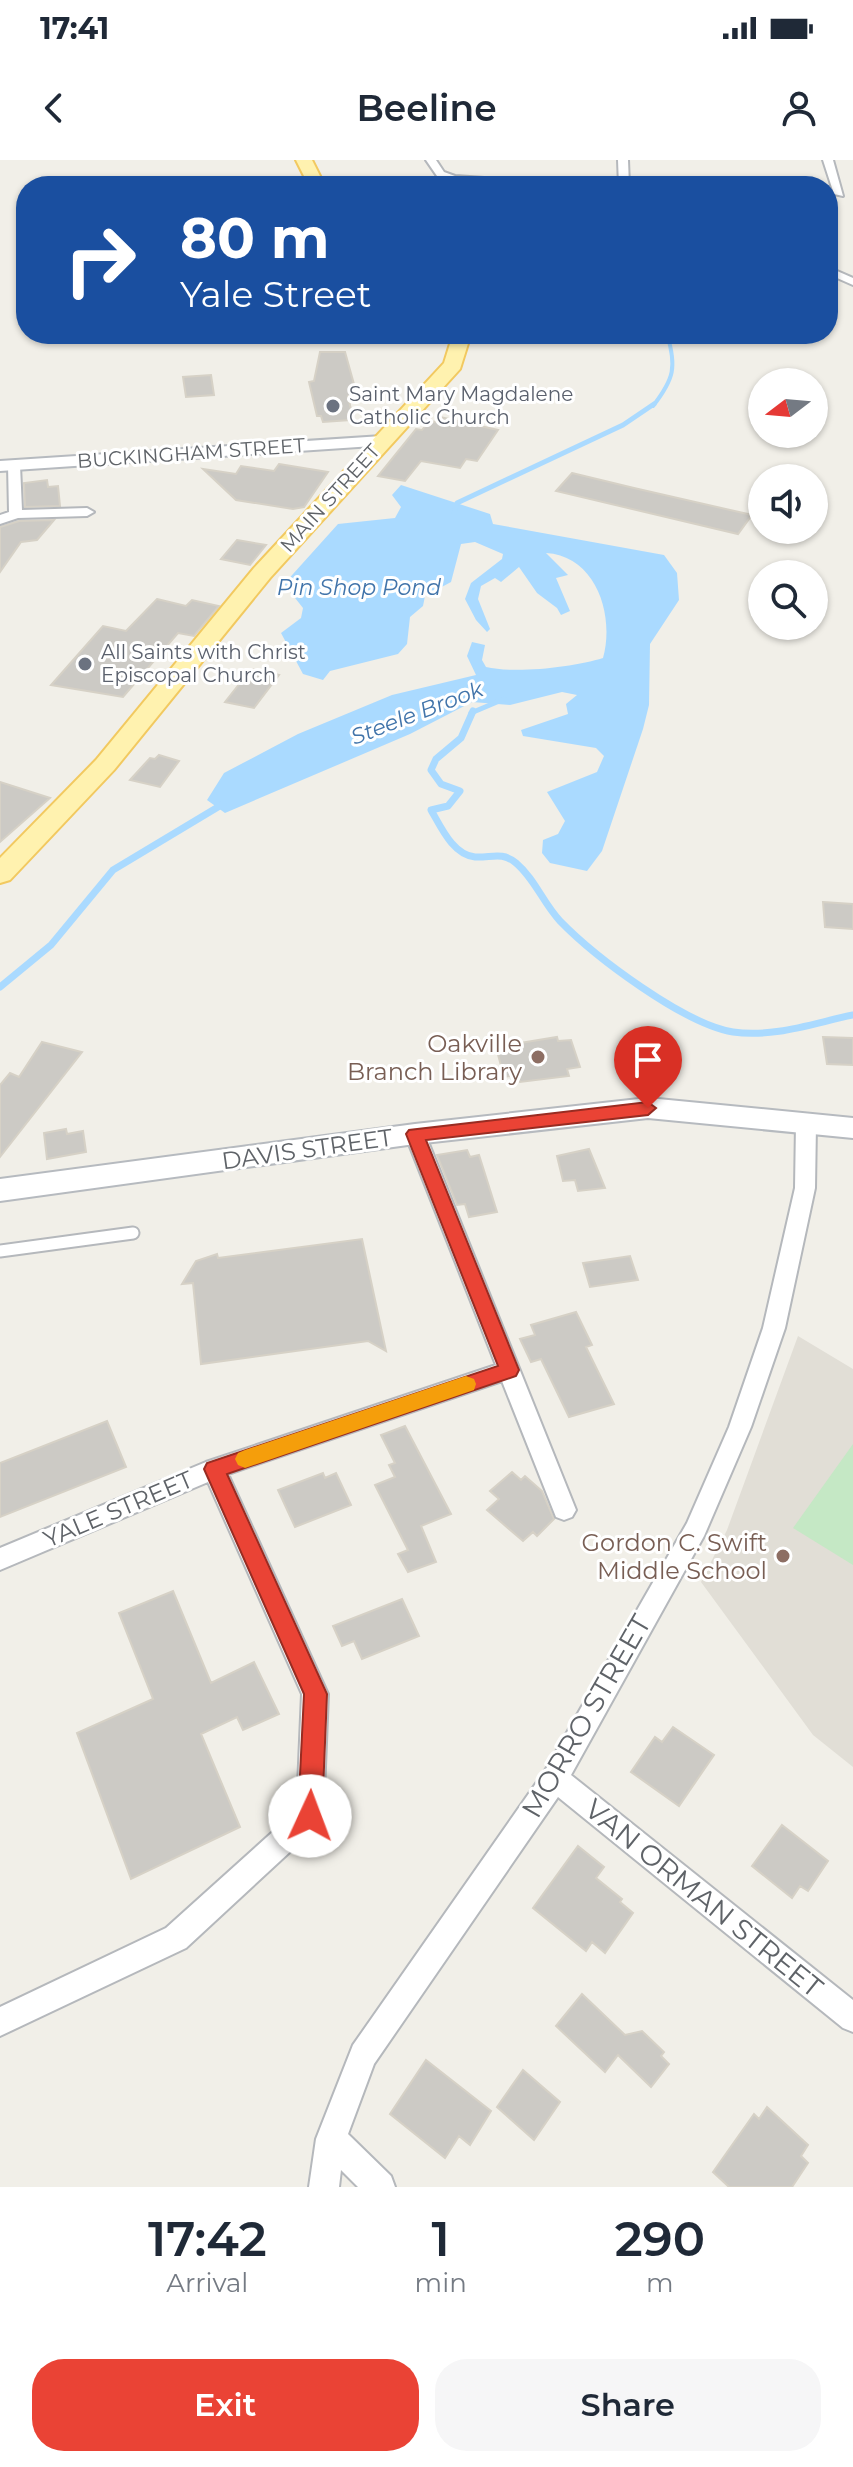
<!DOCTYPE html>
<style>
body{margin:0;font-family:Montserrat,sans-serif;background:#f6f6f7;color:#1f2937;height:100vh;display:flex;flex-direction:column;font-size:30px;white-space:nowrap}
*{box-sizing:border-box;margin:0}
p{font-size:26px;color:#747a83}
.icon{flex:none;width:44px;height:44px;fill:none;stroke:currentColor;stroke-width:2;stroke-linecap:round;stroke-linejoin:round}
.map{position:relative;height:2027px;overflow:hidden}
.panel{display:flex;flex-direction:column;background:#fff;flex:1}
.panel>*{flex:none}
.banner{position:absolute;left:16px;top:16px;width:822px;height:168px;border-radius:32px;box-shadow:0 2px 6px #0004;background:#1a4fa0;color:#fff;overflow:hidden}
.needle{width:52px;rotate:254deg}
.buttons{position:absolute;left:748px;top:208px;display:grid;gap:16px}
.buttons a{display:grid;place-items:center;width:80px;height:80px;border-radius:50%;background:#fff;box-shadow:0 2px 6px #0004;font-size:40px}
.pin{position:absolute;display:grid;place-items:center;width:68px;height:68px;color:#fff;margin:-82px -34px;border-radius:50% 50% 50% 0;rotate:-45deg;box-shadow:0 0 8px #0007}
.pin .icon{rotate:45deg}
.me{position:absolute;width:88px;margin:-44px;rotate:2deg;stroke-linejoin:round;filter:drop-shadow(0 0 6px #0008)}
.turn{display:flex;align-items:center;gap:28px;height:168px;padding:0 32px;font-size:36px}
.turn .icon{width:104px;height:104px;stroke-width:2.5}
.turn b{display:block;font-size:56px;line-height:68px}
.eta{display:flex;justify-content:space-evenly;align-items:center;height:136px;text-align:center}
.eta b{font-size:48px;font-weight:600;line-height:56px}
.cta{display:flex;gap:16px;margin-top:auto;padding:16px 32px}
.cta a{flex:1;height:92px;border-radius:32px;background:#ea4335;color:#fff;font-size:32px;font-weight:600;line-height:92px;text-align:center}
.cta a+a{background:#f6f6f7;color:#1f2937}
.status{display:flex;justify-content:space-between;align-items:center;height:56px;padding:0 40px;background:#fff;direction:ltr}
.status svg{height:22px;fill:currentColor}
header{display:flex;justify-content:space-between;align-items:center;height:104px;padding:0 32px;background:#fff;font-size:36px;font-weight:600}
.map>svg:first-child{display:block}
.education{fill:#e1ded6}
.green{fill:#c5e8c5}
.water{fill:#aadaff}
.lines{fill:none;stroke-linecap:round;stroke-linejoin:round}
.stream-far2{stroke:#aadaff;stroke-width:4}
.stream-far1{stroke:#aadaff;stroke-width:5}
.stream{stroke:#aadaff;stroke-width:7}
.building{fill:#cccac5;stroke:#d6d1c6;stroke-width:2}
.service-casing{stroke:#b5b8bc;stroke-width:15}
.minor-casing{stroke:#b5b8bc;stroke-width:4}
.secondary-casing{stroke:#b6babf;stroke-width:4}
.primary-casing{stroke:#f2c960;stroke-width:4}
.service{stroke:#fff;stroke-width:11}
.minor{fill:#fff;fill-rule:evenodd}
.secondary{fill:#fff;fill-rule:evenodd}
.primary{fill:#fff2af;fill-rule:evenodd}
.route{fill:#ea4335;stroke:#982c22;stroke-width:2}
.slow{fill:#f59e0b}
.worship-dot{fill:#6b7280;stroke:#fff;stroke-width:3}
.education-dot{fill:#8d6e63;stroke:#fff;stroke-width:3}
.labels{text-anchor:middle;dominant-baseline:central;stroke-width:6;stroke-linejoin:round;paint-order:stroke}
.far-worship-label{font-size:20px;fill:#5b616d;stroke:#fff;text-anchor:start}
.far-street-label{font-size:20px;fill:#5f6368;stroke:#fff}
.far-water-label{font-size:22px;font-style:italic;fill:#4174aa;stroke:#fff}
.education-label{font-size:24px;fill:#785e54;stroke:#fff;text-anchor:end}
.street-label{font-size:24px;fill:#5f6368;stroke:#fff}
.near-street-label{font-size:28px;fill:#5f6368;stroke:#fff}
</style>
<div class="status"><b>17:41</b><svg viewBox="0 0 49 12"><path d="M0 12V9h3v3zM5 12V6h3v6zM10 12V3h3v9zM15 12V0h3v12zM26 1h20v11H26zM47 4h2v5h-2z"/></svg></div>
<header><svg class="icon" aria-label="back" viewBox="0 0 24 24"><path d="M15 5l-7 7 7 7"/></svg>Beeline<svg class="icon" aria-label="person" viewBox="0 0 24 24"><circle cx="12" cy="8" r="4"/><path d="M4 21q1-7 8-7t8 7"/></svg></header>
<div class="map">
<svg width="853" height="2027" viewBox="0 0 853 2027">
<rect width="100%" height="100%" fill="#f1efe8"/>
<!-- education -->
<path class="education" d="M798,1176l55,33v398l-40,-32 -112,-153 26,-52z"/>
<!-- green -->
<path class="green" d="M853,1284v121l-60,-37z"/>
<!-- water -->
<path class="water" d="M401,325l89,29 3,10 171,31 13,18 2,27 -29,44 -1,61 -6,24 -41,122 -15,20 -37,-8 -8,-10 1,-13 15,-6 7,-13 -18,-29 50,-20 7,-16 -8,-8 -73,-12 -2,-6 47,-16 -2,-10 11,-9 -15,-3 -52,13 -38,-3 -62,32 -185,79 -18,-13 17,-27 74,-39 94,-39 84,-20 -9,-19 5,-14 13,3 -3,15 4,7c29,7 89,0 117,-9 12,-43 -7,-102 -57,-105l22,22 -12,3 14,33 -9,4 -4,-7 -20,-15 -18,-26 -18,15 -6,-4 -14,8 -3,13 12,30 -3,3 -11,-12 -11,-21 6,-16 31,-24 1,-5 -28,-12 -14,2 -10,38 -26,14 -2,10 -13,11 -3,27 -9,10 -68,17 -7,9 -20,-6 -22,-41 20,-15 2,-10 -19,-24 54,-60 57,-6 6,-11 -9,-12z"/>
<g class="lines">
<!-- stream-far2 -->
<path class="stream-far2" d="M653,246c21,-27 24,-39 14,-72"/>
<!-- stream-far1 -->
<path class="stream-far1" d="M454,353l3,-10 166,-78 31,-21
M471,553l33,-14"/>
<!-- stream -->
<path class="stream" d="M473,551l-12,27 -25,21 -5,11 10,14 19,7 -12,15 -17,4c10,17 22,45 44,47 16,1 27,-6 41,6 19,16 27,40 44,58 35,36 124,103 173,111 40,6 81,-9 120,-17
M0,827l51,-42 62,-75 110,-66"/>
</g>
<!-- building -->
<path class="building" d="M320,192h25l12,43 -9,1 4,18h-4l2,6 -27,2 -2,-6h-4l-8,-34 5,-1z
M211,215l3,20 -28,2 -3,-20z
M440,257l58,13 -21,31 -11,-2 -6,9 -39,-7 -16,20 -27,-5 38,-47 6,1 7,-9 7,1z
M279,304l49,8 -24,35 -11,2 -57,-9 -33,-31 33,5 5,-8 33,5z
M572,313l62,15 118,27 -14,19 -182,-43z
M47,320l1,7 10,-1 2,20 -35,1 -1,-24z
M54,360l-17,20 -16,2 -21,30v-45l19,-6z
M237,380l29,5 -16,20 -29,-6z
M157,439l29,7 6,-6 27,6 -25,30 -16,-3 -55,64 -72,-12 52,-59 23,5z
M251,509l28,6 -25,33 -29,-6z
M159,595l20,6 -19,26 -30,-7 20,-22 5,1z
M0,622l50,16 -50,44z
M823,742l30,2v25l-28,-2z
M557,877l1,4 13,-1 9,27 -13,2 2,7 -49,6 -3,-7 -13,2 -8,-30z
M823,877l30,1v27l-26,-1z
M42,882l40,10 -82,105v-72l10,-12 9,4z
M66,969l1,5 16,-3 3,21 -39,7 -3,-26z
M589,989l16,39 -27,3 -3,-11 -12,1 -6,-25z
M467,990l3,7 9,-2 18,57 -28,5 -4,-13 -8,1 -20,-50z
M362,1079l24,112 -18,-10 -167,23 -8,-81 -11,1 14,-23 21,-7 1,4z
M630,1096l8,24 -48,7 -7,-24z
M576,1152l16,33 -6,2 28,57 -45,13 -28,-58 -10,3 -11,-23 15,-4 -4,-10z
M107,1261l19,46 -126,50v-54z
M405,1266l46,88 -30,12 15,36 -28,10 -10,-18 10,-4 -33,-65 20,-8 -6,-12 6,-2 -14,-28z
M512,1312l9,8 4,-4 17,15 12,28 -17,17 -4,-4 -10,9 -36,-31 12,-11 -9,-8z
M323,1313l2,5 11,-5 15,32 -56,22 -17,-37z
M173,1431l38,92 43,-21 25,52 -36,16 -6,-13 -36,17 39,93 -109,52 -54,-146 76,-34 -34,-86z
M402,1439l17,37 -57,23 -8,-18 -12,5 -9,-20z
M673,1567l41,28 -35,51 -48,-34 24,-35 7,5z
M782,1665l46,36 -20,30 -8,-5 -8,12 -40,-32z
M578,1686l26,21 -8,11 26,21 -2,3 13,11 -28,40 -13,-11 -6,9 -53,-43z
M582,1834l43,41 17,-4 22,21 -3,4 8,8 -18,23 -33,-32 -13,17 -49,-46z
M426,1900l65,51 -21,34 -11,-9 -14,22 -55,-44z
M523,1910l37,32 -26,38 -37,-33z
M767,1947l41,38 -7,11 7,7 -16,24h-63l-16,-15 41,-58 5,5z"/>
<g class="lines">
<defs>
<path id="service" d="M0,1091l133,-18"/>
<path id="minor" d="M426,0h10l8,12 11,4 101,7 5,3 -107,-4 -17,-6z
M618,0h10l1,26h-10z
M823,0h10l10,36 -9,-2z
M828,107l25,11v7l-25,-11z
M14,301l6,4 2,45 65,-2 7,4 -7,4 -69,2 -18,6v-9l9,-3 -1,-47z
M806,957l10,7 -1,64 -30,140 -34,99 -47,109 -133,239 282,225v32l-10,-4 -285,-231 -184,267 -26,70 43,42 4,11h-37l-17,-17 -2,17h-30l7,-48 37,-94 193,-276 141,-246 42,-96 34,-99 32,-140 1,-64z
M415,967l10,7 151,376 -4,7 -8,3 -8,-3 -54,-136 -274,93 100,220 -5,122 -4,9 -133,123 -186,88v-29l166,-79 131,-118 5,-116 -94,-212 -208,88v-22l206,-86 290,-97 -91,-231z"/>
<path id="secondary" d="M382,276l9,5 -3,4 -388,26v-10z
M648,938l205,20v20l-205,-20 -233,26 -415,57v-22l415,-55z"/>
<path id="primary" d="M296,0h16l13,26h-16z
M453,174h18l-11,35 -190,209 -156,192 -104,110 -10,3v-25l96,-98 158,-192 190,-205z"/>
</defs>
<!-- service casing -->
<use href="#service" class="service-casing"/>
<!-- minor casing -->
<use href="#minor" class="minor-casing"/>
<!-- secondary casing -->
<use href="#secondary" class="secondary-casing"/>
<!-- primary casing -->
<use href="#primary" class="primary-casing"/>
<!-- service -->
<use href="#service" class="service"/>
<!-- minor -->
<use href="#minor" class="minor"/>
<!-- secondary -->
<use href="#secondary" class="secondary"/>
<!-- primary -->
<use href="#primary" class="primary"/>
</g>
<!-- route -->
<path class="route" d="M648,942l8,6 -8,7 -222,25 93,230 -3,6 -289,98 100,220 -5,122 -3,9 -9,3 -8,-3 -4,-9 6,-122 -100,-225 3,-6 291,-97 -92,-232 3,-4z"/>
<!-- slow -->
<path class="slow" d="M466,1216l8,3 2,5 -2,6 -229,78 -7,-3 -3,-6 3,-6 7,-3z"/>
<!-- markers -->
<g class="worship-dot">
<circle cx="333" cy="246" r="8"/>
<circle cx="85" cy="504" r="8"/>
</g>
<g class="education-dot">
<circle cx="538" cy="897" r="8"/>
<circle cx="783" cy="1396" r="8"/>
</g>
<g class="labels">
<!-- far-worship labels -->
<g class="far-worship-label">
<text x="349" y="234">Saint Mary Magdalene<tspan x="349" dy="23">Catholic Church</tspan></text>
<text x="101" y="492">All Saints with Christ<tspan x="101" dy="23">Episcopal Church</tspan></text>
</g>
<!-- far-street labels -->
<g class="far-street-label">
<text transform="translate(191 293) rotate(-4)">BUCKINGHAM STREET</text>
<text transform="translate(330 338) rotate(-48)">MAIN STREET</text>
</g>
<!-- far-water labels -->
<g class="far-water-label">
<text x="359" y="427">Pin Shop Pond</text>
<text transform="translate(417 553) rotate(-21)">Steele Brook</text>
</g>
<!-- education labels -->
<g class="education-label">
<text x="522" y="883">Oakville<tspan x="522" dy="28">Branch Library</tspan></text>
<text x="767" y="1382">Gordon C. Swift<tspan x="767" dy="28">Middle School</tspan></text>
</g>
<!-- street labels -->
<g class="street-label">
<text transform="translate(307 989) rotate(-8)">DAVIS STREET</text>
<text transform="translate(118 1349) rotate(-23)">YALE STREET</text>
</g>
<!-- near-street labels -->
<g class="near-street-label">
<text transform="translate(586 1556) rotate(-60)">MORRO STREET</text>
<text transform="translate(704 1738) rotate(39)">VAN ORMAN STREET</text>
</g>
</g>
</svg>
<div class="buttons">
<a><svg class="needle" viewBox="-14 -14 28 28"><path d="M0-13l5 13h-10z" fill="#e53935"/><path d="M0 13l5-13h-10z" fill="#747a83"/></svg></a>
<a><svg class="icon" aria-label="sound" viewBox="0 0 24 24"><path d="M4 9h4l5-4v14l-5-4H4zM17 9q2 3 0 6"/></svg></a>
<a><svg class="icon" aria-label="search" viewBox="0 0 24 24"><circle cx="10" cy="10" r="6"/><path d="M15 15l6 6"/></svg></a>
</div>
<div class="pin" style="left:648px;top:948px;background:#d93025"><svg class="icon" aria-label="arrive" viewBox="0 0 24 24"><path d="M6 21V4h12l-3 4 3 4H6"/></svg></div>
<svg class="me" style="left:310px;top:1656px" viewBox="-20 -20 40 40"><circle r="19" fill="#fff"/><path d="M0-13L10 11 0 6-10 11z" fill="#ea4335"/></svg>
<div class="banner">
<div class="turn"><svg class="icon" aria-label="right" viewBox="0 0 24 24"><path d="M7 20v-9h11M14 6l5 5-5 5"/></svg><div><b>80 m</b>Yale Street</div></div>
</div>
</div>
<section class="panel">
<div class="eta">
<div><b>17:42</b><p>Arrival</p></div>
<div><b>1</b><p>min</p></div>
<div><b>290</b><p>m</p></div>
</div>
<div class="cta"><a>Exit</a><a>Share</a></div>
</section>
